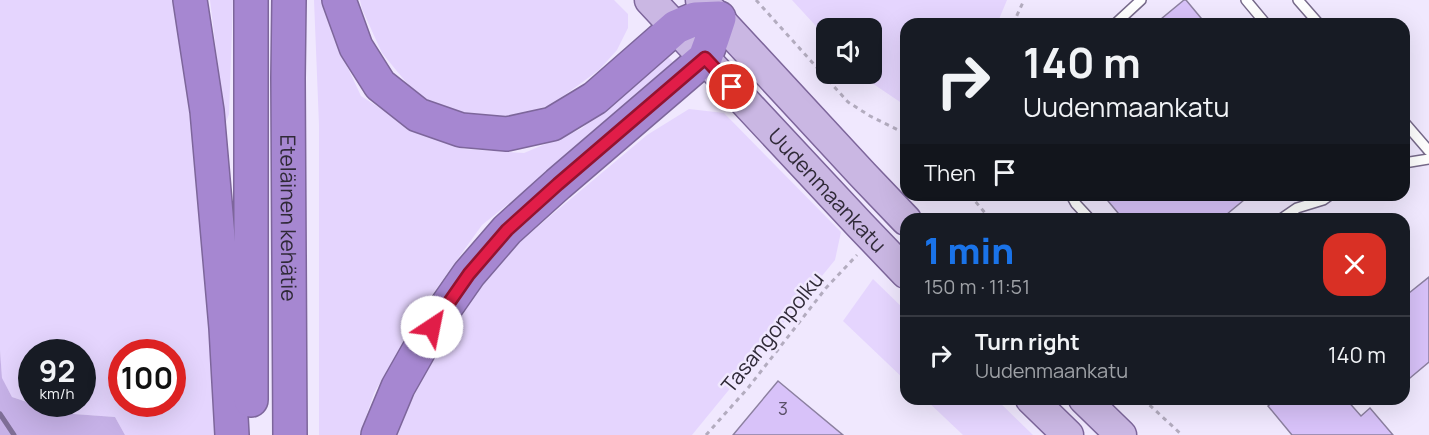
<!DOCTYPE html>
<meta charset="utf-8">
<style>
body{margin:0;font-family:Manrope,sans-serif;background:#20242c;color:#f1f3f6;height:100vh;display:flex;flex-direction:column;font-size:22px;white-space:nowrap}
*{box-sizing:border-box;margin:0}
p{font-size:20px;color:#9ea1a6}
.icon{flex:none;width:33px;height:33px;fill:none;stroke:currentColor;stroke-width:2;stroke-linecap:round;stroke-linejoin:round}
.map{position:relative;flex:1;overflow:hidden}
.sheet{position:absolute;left:900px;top:213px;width:510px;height:192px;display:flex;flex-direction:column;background:#171b24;border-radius:18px;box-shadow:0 6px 24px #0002}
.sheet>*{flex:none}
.banner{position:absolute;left:900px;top:18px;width:510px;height:183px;border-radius:18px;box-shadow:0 6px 24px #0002;background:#171b24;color:#f1f3f6;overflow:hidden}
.tools{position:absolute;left:816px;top:18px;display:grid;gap:12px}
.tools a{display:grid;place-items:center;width:66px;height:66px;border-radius:12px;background:#171b24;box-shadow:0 6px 24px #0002;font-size:30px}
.speed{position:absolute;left:18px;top:339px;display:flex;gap:12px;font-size:30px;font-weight:700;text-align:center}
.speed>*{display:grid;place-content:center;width:78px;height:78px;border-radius:50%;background:#171b24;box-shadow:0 6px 24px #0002;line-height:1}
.speed small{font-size:15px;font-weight:400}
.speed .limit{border:9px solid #d22;background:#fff;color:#111}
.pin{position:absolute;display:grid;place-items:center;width:51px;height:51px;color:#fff;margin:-26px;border:3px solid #fff;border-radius:50%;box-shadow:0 2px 6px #0007}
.me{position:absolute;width:66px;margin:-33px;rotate:34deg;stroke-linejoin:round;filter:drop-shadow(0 0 4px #0008)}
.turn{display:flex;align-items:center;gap:21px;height:126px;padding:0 24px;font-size:27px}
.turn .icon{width:78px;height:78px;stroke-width:2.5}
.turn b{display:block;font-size:42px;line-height:51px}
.then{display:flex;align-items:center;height:57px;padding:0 24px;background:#0003;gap:12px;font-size:22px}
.round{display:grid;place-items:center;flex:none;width:63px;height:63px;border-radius:18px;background:#20242c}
.summary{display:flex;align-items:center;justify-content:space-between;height:102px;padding:0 24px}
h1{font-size:36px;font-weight:800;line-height:45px;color:#1a73e8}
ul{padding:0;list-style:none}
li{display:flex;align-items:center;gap:18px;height:78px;padding:0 24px;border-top:2px solid #363941}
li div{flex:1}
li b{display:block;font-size:22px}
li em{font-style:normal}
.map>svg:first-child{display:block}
.green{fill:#e5d5fe;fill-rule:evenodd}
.forest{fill:#c6b1e7}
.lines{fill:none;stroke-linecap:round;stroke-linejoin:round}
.stream{stroke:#7e6e96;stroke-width:5}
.building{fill:#d8c2f9;stroke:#8c80a0;stroke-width:1.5}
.lane-casing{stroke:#776a8a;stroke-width:12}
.primary-casing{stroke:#7d669b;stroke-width:33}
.highway-casing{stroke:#7d669b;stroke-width:36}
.path{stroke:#b3acbf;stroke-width:3;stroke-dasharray:4.5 4.5;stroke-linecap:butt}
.lane{stroke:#fff;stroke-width:9}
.primary{stroke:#cab7e3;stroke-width:30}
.highway{stroke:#a687d1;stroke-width:33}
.route-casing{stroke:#92132f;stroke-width:15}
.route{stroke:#e11d48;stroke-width:10}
.labels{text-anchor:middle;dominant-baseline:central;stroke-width:5;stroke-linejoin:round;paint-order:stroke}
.number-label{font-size:18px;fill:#5a5068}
.street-label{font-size:21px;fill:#302a38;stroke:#f0e8fe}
</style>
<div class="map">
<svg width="1429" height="435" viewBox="0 0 1429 435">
<rect width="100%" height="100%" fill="#f0e8fe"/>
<!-- green -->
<path class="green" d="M0,0h172l12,66 18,163 17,206h-94l-10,-18 -55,-4 -48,-16 -10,-18 -2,-29zM32,352h50v52h-50zM122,352h50v52h-50z
M210,0h23l-4,114 -4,11z
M314,0h11l7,34 29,62 41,26 62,27 60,4 57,-24 86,-73 8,8 -131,111 -62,50 -53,74 -55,94 -14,42h-41v-310z
M360,0h254l14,14v14l-11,22 -18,20 -48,35 -46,13 -50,-4 -40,-21 -33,-40 -20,-44z
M792,0h215l-10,24h-91v82l-43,-29 -3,-3h12v-46h-46v9z
M689,109l35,4 117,119 -6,28 -143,175h-298l46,-90 58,-85 149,-125z
M873,279l33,32v70l-63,-60z
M925,399h71l37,36h-70z"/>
<!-- forest -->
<path class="forest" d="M0,350l2,28 10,19 48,16 55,4 10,18h-125z"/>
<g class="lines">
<!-- stream -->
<path class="stream" d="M0,414l14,21"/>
</g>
<!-- building -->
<path class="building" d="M1184,0h2l20,24h-51z
M1103,195h147l-29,24h-98z
M1429,277v85l-25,21v-86z
M778,381l65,54h-110z
M1276,399h70l15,17 9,-8 23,27h-101l-24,-29z"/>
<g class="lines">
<defs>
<path id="lane" d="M1246,0l20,24
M1298,0l21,24
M1115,24l26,-24
M1404,122l25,29
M1404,163l25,-4
M1071,195l5,9 14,15
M1281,219l16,-11 26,-8 7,-5"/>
<g id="primary">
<path id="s1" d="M650,0l210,225 46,48"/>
<path d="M701,0l162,175 43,45"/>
<path d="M1031,399l37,36"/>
<path d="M1084,399l37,36"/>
</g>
<g id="highway">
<path d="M190,0l17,111 19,217 6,107"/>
<path id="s2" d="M289,0l-1,78 2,357"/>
<path d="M339,0l17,47 24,38 38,30 43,15 46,4 45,-10 43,-26 81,-71 19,-8 24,-1 -7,21 -7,19 -147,126 -51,46 -38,44 -37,53 -34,60 -20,48"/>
<path d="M251,400v-400"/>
</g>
</defs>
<!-- lane casing -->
<use href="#lane" class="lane-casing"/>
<!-- primary casing -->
<use href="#primary" class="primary-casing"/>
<!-- highway casing -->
<use href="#highway" class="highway-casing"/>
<!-- path -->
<path class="path" d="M756,0l92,102 22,14 36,18
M1013,24l11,-24
M970,195l20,24
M1143,399l39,36
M706,435l42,-47 78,-100 31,-33"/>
<!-- lane -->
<use href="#lane" class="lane"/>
<!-- primary -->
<use href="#primary" class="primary"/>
<!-- highway -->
<use href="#highway" class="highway"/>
</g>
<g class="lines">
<defs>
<path id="route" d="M432,327l37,-53 38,-44 51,-46 147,-126 27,29"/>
</defs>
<!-- route casing -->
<use href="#route" class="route-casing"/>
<!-- route -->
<use href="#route" class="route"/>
</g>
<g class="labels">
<!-- number labels -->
<g class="number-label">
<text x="783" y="408">3</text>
</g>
<!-- street labels -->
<g class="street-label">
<text stroke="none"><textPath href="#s1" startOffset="260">Uudenmaankatu</textPath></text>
<text stroke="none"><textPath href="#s2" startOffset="218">Eteläinen kehätie</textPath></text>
<text transform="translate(772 332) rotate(-51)">Tasangonpolku</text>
</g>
</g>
</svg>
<div class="tools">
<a><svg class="icon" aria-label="sound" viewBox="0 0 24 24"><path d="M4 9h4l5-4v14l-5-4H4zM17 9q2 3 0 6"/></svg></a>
</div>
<div class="speed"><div>92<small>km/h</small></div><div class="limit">100</div></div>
<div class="pin" style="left:732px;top:87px;background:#d93025"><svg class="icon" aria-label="arrive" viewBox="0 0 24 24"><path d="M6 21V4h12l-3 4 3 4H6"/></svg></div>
<svg class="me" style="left:432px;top:327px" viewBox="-20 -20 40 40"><circle r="19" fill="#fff"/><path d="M0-13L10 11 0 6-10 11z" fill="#e11d48"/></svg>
<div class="banner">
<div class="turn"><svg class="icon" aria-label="right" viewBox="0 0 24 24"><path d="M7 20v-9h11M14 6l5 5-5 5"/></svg><div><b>140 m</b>Uudenmaankatu</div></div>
<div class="then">Then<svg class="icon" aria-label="arrive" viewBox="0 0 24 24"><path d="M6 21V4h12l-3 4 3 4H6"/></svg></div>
</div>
<section class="sheet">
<div class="summary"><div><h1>1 min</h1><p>150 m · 11:51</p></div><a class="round" style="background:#d93025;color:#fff"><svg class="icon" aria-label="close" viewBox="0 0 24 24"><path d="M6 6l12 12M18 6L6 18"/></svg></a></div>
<ul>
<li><svg class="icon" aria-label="right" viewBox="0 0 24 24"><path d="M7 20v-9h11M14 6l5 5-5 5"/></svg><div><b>Turn right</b><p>Uudenmaankatu</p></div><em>140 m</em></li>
</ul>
</section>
</div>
